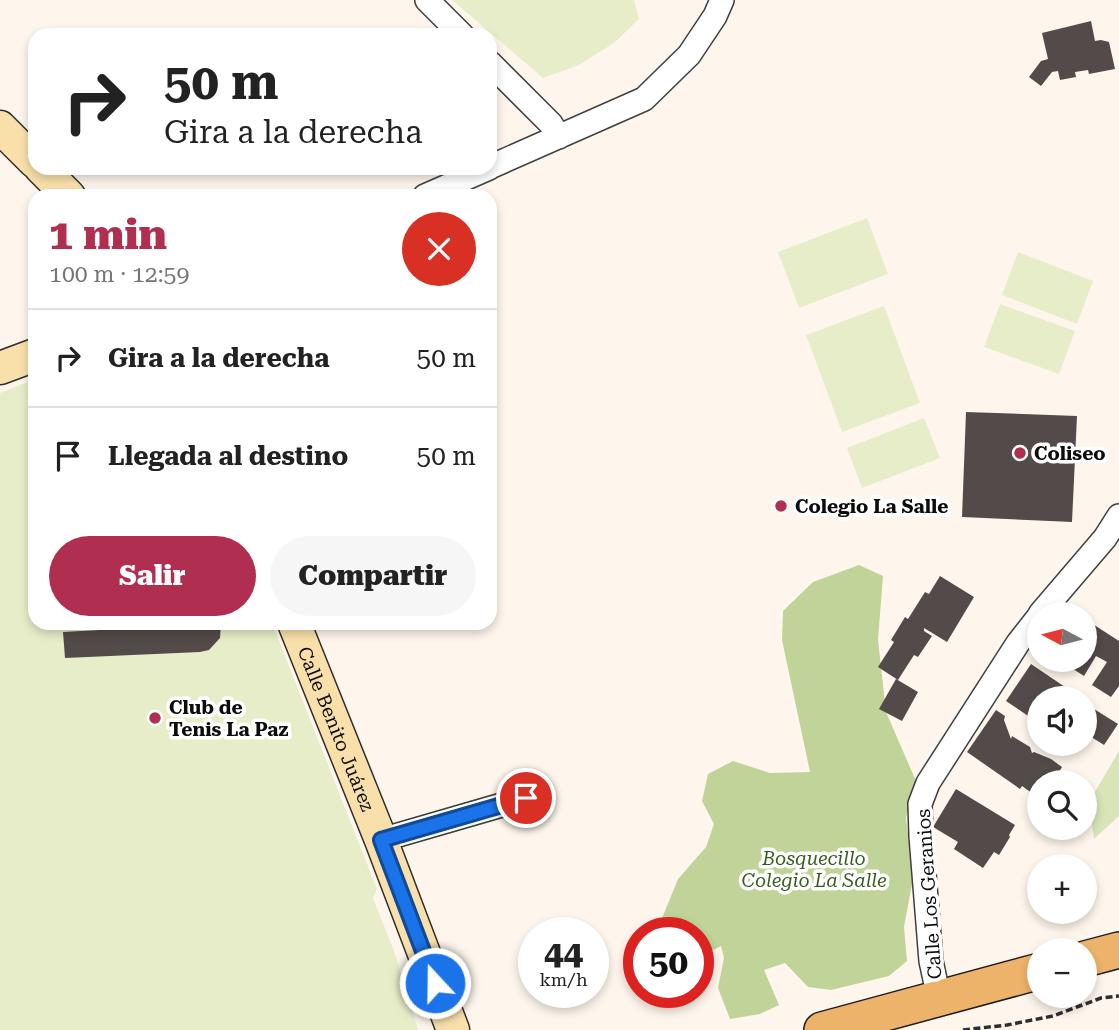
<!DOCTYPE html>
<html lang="es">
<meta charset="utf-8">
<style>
body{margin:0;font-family:"Roboto Serif",serif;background:#f6f6f6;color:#222;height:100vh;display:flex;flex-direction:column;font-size:26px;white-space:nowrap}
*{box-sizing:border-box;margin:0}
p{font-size:23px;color:#767676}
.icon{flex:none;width:38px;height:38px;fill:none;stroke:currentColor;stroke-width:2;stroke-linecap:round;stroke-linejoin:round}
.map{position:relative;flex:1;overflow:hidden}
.side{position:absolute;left:28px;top:189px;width:469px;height:441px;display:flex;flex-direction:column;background:#fff;border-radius:21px;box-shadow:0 4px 10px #0003}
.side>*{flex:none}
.banner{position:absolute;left:28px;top:28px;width:469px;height:147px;border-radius:21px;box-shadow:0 4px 10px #0003;background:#fff;color:#222;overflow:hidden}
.needle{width:46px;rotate:277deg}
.controls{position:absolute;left:1027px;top:602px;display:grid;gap:14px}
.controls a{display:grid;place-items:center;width:70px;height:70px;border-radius:50%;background:#fff;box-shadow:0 4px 10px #0003;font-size:35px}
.speed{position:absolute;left:518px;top:917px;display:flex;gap:14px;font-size:35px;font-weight:700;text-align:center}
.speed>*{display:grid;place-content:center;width:91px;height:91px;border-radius:50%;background:#fff;box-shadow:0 4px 10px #0003;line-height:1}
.speed small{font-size:18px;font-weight:400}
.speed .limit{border:10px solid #d22;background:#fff;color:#111}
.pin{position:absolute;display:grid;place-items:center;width:60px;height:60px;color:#fff;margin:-30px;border:4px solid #fff;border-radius:50%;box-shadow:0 2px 7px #0007}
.me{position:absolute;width:77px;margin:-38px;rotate:339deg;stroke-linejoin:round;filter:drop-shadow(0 0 5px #0008)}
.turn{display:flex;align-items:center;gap:24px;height:147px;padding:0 21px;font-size:32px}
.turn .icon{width:91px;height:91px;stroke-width:2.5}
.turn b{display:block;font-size:49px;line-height:60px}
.round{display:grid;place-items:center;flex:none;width:74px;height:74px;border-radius:37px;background:#f6f6f6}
.head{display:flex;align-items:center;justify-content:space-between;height:119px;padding:0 21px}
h1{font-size:42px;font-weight:800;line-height:52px;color:#b02f50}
.cta{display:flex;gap:14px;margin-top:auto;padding:14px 21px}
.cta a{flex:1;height:80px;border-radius:42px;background:#b02f50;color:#fff;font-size:28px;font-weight:800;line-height:80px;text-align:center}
.cta a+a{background:#f6f6f6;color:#222}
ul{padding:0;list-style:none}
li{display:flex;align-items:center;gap:21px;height:98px;padding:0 21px;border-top:2px solid #e0e0e0}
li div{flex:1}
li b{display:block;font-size:26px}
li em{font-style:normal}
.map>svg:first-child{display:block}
.green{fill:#d9e5b8}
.forest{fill:#c0d499}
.pitch{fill:#e8edc9}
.building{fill:#534b49}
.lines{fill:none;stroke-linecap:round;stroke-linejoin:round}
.street-casing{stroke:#3f3f3f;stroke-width:26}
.secondary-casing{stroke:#2e2e2e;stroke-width:35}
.primary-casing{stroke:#1d1d1d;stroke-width:38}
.path{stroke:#2e2e2e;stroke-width:3.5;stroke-dasharray:7 3.5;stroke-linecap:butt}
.street{stroke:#fff;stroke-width:23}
.secondary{stroke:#f9e0ab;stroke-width:32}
.primary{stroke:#eeb36b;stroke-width:35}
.route-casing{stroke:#114b97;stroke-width:18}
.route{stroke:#1a73e8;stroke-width:12}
.poi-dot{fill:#b02f50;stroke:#fff;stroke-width:2.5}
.labels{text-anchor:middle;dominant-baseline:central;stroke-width:7;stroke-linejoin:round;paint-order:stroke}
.poi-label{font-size:19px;font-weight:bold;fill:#0c0c0c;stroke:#fff;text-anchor:start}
.street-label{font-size:19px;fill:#0c0c0c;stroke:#fff}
.park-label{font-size:19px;font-style:italic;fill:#3a5e22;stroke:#fff}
</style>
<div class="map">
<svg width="1119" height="1030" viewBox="0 0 1119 1030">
<rect width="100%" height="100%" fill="#fef6ec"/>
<!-- green -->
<path class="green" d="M1119,751v65l-25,23 -5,-37z"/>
<!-- forest -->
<path class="forest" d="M859,565l24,11 -5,64 8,72 30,69 -10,37 7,61 -9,48 3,34 -18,15 -58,14 -23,-3 -23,-24 -21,7 15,35 -19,9 -30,5 -12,-31 6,-30 -3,-12 -23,12v-25h-42l22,-54 28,-32 8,-23 -12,-23 6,-27 25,-13 37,12 40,-1 -28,-132 1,-29 30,-29z"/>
<!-- pitch -->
<path class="pitch" d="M452,0h182l5,19 -25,24 -35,22 -36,13z
M867,218l21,56 -89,34 -21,-56z
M1018,252l75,29 -16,43 -75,-29z
M1000,304l75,27 -16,43 -75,-27z
M884,306l36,97 -78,29 -36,-97z
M35,379v244h237l105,266 -4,9 21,53 24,79h-418v-637z
M924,418l16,40 -78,30 -15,-40z"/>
<!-- building -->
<path class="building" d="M1091,21l4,20 6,-1 8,2 6,27 -26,5 -1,-4 -13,2 1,5 -16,3 -2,-9 -6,1 -11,14 -12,-9 12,-16 7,-2 -6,-26z
M966,412l111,4 -5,106 -110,-5z
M940,576l34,21 -27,45 -23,-14v3l8,5 -14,21 -4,-2 -16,25 -20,-13 16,-25 -3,-2 14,-23 3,2 17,-27 4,2z
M1060,603l18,11h-25z
M1085,619l34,22v45l-8,11 -19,-12 15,-23 -11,-6 -12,20 -25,-16h26z
M192,623h29l-1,15 -11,12 -9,2 -135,6 -2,-26 129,-7z
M1031,664l34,23 -7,11h-18v26l-34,-23z
M896,679l22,13 -16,29 -23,-12z
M1086,704l32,20 -14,21 -19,-12z
M996,710l9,6 -1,4 7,19 1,-3 18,11 2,6 2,-1 17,7 11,8 -6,10 -5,-1 -4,6h-7v17l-18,-13 -2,3 -53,-37z
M956,789l59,36 -6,10 1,2 -11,18 -5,-3 -11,16 -29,-19 4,-7 -25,-15z"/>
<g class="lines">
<defs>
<path id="street" d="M427,0l35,35
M490,63l61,61 8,13
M490,167l154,-68 45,-44 26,-39 7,-16
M425,196l64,-28
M1040,614l65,-76 14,-22
M381,840l145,-42
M939,998l-8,-37 -10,-125 -1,-32 8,-21 90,-140 22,-28"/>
<g id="secondary">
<path d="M0,127l35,35"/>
<path d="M41,168l28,28"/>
<path d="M0,368l35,-13"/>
<path id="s1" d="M294,623l87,217 72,190"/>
</g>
<path id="primary" d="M1085,959l34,-9
M822,1030l218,-59"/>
</defs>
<!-- street casing -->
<use href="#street" class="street-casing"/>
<!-- secondary casing -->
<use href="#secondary" class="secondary-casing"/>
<!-- primary casing -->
<use href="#primary" class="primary-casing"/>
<!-- path -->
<path class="path" d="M963,1030l44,-5 46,-9 48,-18 18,-2"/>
<!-- street -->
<use href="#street" class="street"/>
<!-- secondary -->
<use href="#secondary" class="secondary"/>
<!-- primary -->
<use href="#primary" class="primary"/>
</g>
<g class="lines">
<defs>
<path id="route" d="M435,983l-54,-143 145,-42"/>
</defs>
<!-- route casing -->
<use href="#route" class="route-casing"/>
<!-- route -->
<use href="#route" class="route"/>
</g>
<!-- markers -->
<g class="poi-dot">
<circle cx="1020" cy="453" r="7"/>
<circle cx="781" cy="506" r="7"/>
<circle cx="155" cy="718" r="7"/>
</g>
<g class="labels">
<!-- poi labels -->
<g class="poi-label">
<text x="1034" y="453">Coliseo</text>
<text x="795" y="506">Colegio La Salle</text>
<text x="169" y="707">Club de<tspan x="169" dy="22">Tenis La Paz</tspan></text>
</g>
<!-- street labels -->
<g class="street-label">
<text stroke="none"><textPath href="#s1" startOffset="114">Calle Benito Juárez</textPath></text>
<text transform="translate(929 894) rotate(-94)">Calle Los Geranios</text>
</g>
<!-- park labels -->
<g class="park-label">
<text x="814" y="858">Bosquecillo<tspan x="814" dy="22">Colegio La Salle</tspan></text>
</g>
</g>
</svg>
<div class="controls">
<a><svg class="needle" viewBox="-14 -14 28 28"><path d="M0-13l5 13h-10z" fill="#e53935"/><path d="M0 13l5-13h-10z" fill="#767676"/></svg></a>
<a><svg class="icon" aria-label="sound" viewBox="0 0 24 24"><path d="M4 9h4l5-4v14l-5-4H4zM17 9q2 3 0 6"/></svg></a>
<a><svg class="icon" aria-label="search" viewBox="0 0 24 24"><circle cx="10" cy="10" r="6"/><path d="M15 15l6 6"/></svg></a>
<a>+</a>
<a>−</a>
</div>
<div class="speed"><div>44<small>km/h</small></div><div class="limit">50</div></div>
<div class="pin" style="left:526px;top:798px;background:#d93025"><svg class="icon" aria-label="arrive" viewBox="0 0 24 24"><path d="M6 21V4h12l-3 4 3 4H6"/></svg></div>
<svg class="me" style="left:435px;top:983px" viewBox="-20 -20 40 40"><circle r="17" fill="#1a73e8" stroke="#fff" stroke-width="3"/><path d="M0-11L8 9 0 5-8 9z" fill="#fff"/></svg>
<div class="banner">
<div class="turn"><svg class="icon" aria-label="right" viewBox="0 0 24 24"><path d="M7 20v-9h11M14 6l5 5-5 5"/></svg><div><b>50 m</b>Gira a la derecha</div></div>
</div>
<section class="side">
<div class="head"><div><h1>1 min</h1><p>100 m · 12:59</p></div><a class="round" style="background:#d93025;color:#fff"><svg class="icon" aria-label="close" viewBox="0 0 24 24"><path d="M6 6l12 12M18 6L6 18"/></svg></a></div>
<ul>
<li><svg class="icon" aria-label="right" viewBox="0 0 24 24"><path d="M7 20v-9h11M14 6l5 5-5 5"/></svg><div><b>Gira a la derecha</b></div><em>50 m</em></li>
<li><svg class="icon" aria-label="arrive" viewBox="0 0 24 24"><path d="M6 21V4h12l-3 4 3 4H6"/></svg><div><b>Llegada al destino</b></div><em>50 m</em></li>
</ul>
<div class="cta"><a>Salir</a><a>Compartir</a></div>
</section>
</div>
